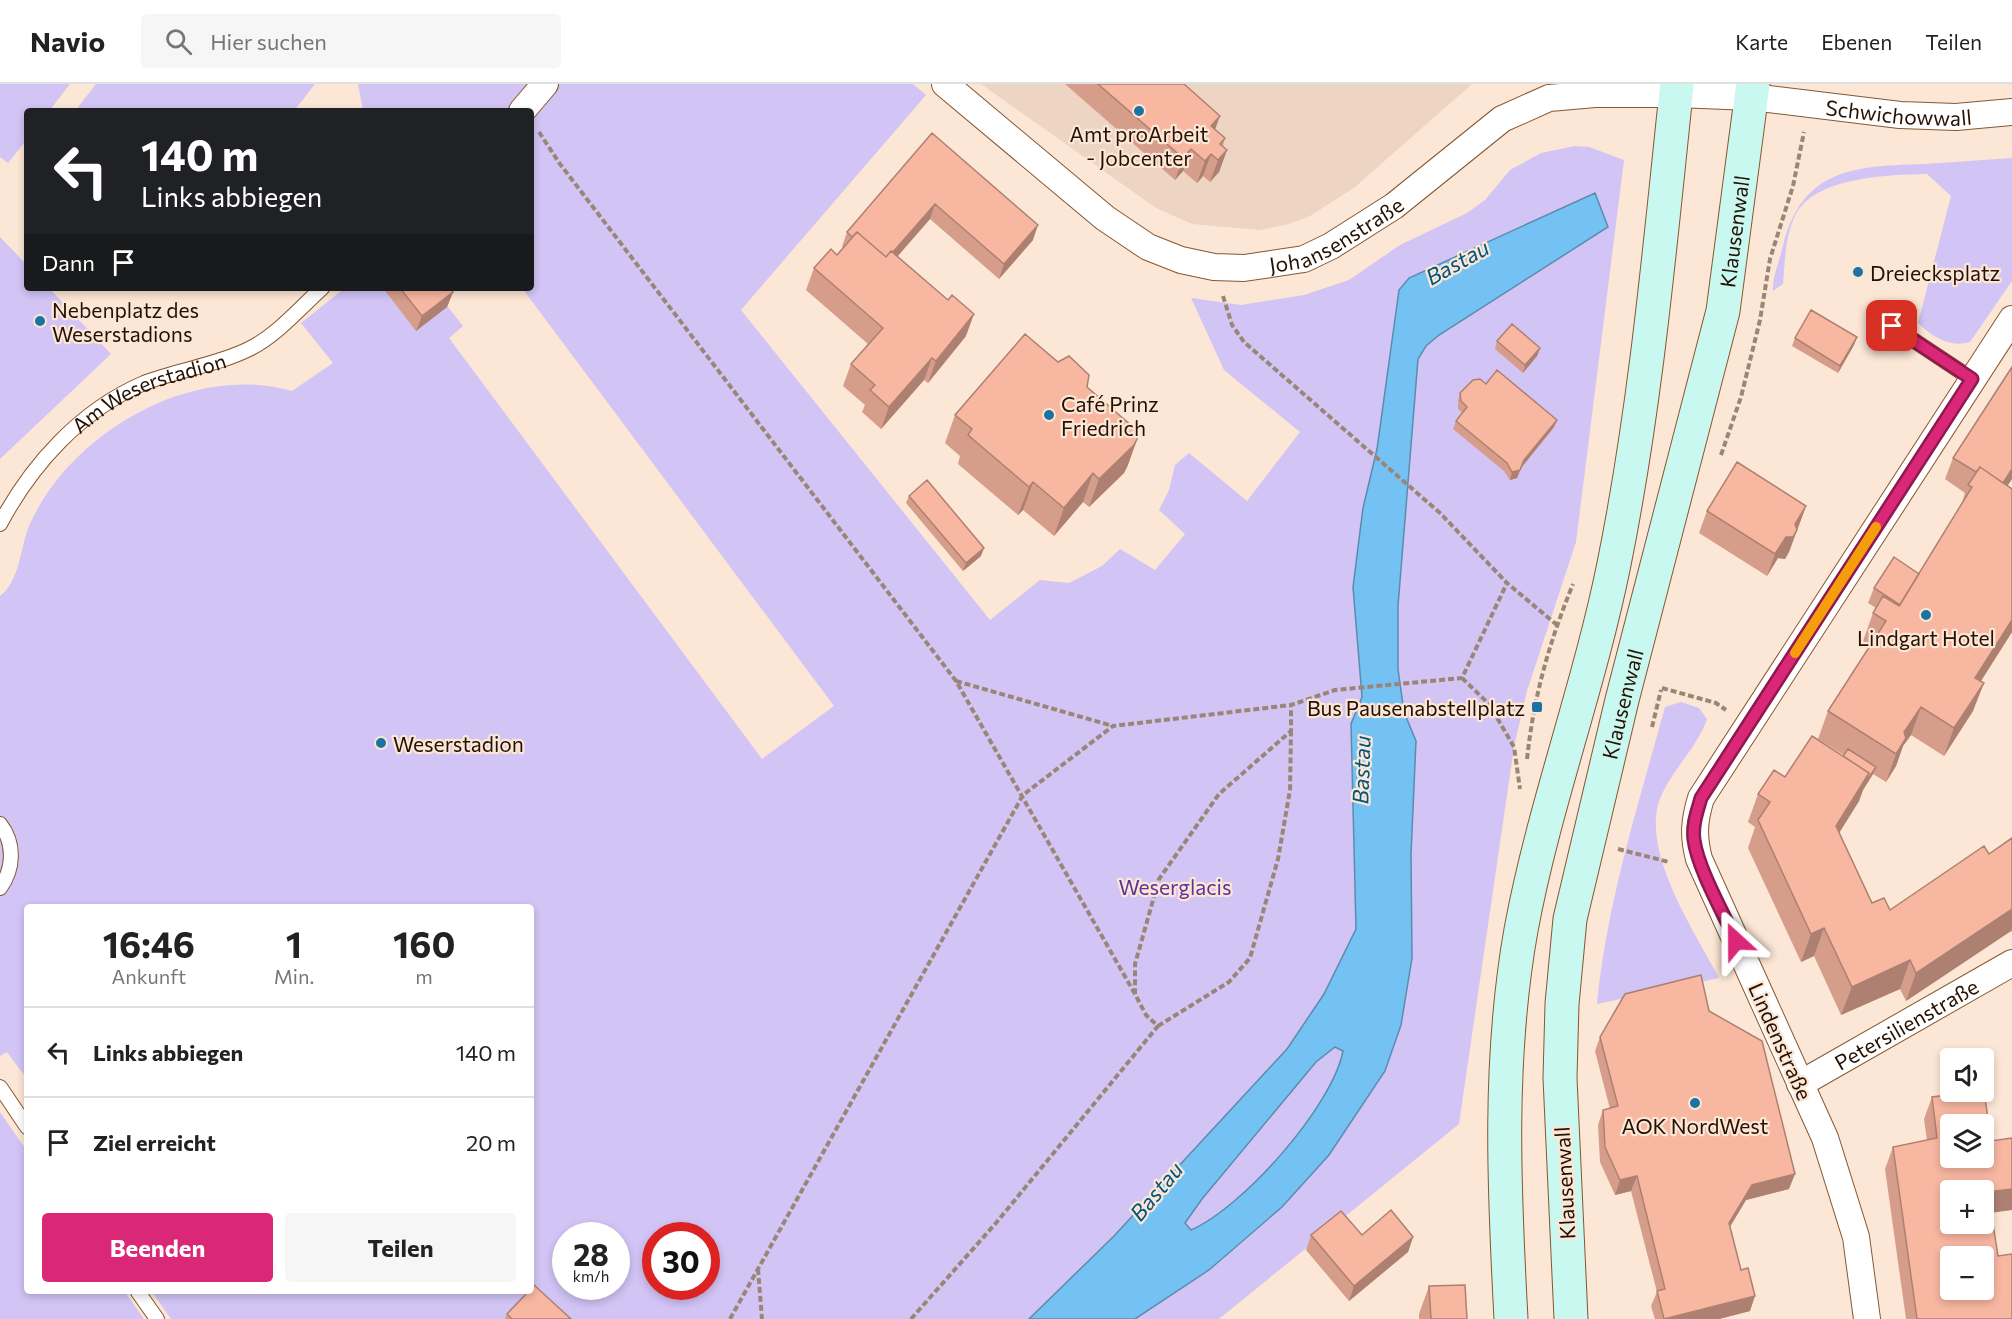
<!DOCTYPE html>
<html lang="de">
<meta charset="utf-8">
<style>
body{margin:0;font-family:Commissioner,sans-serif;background:#f6f6f6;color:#222;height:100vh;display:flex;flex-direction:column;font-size:22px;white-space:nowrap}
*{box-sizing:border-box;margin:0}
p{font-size:20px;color:#767676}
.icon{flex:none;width:33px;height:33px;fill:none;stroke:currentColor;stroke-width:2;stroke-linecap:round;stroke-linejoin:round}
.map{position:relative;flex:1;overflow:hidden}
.drawer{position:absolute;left:24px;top:820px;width:510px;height:390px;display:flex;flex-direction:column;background:#fff;border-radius:6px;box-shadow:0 3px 9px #0003}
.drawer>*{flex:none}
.hud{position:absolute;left:24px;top:24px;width:510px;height:183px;border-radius:6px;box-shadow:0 3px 9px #0003;background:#202124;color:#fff;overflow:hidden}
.fabs{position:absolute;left:1940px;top:964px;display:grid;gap:12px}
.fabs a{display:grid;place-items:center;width:54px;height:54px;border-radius:6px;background:#fff;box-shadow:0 3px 9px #0003;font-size:30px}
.speed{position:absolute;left:552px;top:1138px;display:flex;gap:12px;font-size:30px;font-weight:700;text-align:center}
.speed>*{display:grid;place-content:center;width:78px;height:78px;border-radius:50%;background:#fff;box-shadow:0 3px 9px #0003;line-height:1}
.speed small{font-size:15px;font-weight:400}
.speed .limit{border:9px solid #d22;background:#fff;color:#111}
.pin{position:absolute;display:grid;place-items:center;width:51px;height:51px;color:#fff;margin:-26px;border-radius:12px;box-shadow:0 3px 9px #0006}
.me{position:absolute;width:66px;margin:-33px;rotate:336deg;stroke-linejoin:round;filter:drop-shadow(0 0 4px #0008)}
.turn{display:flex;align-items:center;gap:21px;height:126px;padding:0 18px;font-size:27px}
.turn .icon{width:78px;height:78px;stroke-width:2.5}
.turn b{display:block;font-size:42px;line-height:51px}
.then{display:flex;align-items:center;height:57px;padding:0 18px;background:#0003;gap:12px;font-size:22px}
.eta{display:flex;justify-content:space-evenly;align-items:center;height:102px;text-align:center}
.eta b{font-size:36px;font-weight:700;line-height:42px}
.cta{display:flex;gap:12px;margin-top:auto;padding:12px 18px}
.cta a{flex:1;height:69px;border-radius:6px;background:#db2777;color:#fff;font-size:24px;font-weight:700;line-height:69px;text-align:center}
.cta a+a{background:#f6f6f6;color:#222}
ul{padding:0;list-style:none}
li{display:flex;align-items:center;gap:18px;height:90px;padding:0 18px;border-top:2px solid #e0e0e0}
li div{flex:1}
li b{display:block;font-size:22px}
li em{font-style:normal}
header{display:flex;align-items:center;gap:36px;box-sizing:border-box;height:84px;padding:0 30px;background:#fff;border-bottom:2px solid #e0e0e0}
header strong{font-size:28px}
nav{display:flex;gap:33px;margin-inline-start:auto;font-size:21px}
.search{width:420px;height:54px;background:#f6f6f6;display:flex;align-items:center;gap:15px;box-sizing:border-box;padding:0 21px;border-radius:6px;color:#767676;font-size:22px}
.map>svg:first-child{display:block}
.built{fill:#eed5c3}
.green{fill:#d2c4f5;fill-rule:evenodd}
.water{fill:#74c1f4;stroke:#5c8cac;stroke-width:1.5;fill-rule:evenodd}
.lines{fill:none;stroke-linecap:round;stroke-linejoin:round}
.lane-casing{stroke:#865730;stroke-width:16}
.street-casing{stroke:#865730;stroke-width:28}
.secondary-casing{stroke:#865730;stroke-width:35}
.path{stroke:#9a8676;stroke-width:4;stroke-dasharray:6 3;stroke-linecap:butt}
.lane{stroke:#fff;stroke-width:14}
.street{stroke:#fff;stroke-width:26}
.secondary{stroke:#c8f8f0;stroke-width:33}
.wall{fill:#d59d8a}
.shaded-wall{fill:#ae8071}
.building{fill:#f8b7a1;stroke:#ae8071;stroke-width:1.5;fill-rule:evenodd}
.route-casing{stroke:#8e194d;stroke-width:15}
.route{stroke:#db2777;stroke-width:10}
.slow{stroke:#f59e0b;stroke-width:10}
.poi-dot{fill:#1c73a2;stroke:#fce6d5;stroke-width:2}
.labels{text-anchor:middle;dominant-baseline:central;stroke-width:4.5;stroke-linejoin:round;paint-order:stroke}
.street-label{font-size:21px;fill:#241103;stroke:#fce6d5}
.poi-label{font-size:21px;fill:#241103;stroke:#fce6d5;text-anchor:start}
.park-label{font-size:21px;fill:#5f339b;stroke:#fce6d5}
.water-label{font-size:22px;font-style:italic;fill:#00557e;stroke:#fce6d5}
</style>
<header>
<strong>Navio</strong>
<div class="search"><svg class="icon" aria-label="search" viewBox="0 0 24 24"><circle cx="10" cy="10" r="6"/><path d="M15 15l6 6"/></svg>Hier suchen</div>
<nav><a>Karte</a><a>Ebenen</a><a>Teilen</a></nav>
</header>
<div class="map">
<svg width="2012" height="1235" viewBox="0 0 2012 1235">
<rect width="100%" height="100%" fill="#fce6d5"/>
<!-- built -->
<path class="built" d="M981,0h491l-117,103 -45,29 -21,8 -30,6 -67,-6 -36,-16z"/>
<!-- green -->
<path class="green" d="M0,0h70l-21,27h-22v28l-19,24 -8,-6z
M96,0h219l-21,27h-219z
M358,0h555l13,11 -185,215 249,310 50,-40 29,3 33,-17 18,-17 35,21 30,-36 -26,-24 10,-20 6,-25 14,-12 58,48 53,-69 -76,-62 -33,-72 50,7 63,-10 45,-15 51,-35 67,-32 18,-13 25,-30 31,-17 34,-7 14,1 35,13 -48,382 -49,149 -13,56 -55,377 -240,195h-1048l-19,-27h379v-384h-504v171l-20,-27 -7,4v-460c20,-15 20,-48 29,-70 41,-93 162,-164 263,-135l41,-28 -32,-40 44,-35h88l30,38 -14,12 313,421 72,-53 -312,-418h9v-177h-168zM566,1152h50v51h-50zM656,1152h50v51h-50z
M2012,74v123l-42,61c-21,6 -37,-5 -52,-19l33,-127 -24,-22c-37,1 -113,2 -132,42 -10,20 -10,46 -12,68l-10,7c-1,-14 7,-31 10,-45 19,-79 74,-80 142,-82 29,-2 58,-4 87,-6z
M0,153l27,28v23h22l62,66 -111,105z
M1681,618l18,6 8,11c-9,27 -33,49 -45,75 -25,53 32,136 57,184l-122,26c10,-102 41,-198 68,-297z
M0,1028l27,39v141h98l19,27h-144z"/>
<!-- water -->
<path class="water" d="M1595,109l13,34 -169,108 -13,11 -8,13 -20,247v63l6,43 12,29 -5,113 1,104 -11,67 -16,46 -56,84 -47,52 -73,63 -74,49h-106l85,-83 173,-187 37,-55 32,-65 -5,-205 11,-27 -9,-110 10,-79 14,-59 22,-159 10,-12zM1335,963l8,4c-11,56 -100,156 -152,179l-6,-7 17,-24 114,-137z"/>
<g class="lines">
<defs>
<g id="lane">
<path d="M1892,242l80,53"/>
<path id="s1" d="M0,440c32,-60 81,-114 144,-141 33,-13 73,-18 105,-34 27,-13 51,-41 73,-61"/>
<path d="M0,740c15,19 14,45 0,64"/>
<path d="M0,1003l27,40"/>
<path d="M138,1208l19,27"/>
</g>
<g id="street">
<path id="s2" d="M945,0l160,134 43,29 33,13 33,7 30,1 60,-9 27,-13 63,-40 108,-87 47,-21 46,-4h81l76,3 148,18 56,2 56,-5"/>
<path d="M522,27l23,-27"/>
<path id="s3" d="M1800,1000l212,-121"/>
<path d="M1867,1235l-11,-82 -31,-99 -126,-279c-6,-23 -5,-38 2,-61l311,-479"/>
</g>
<g id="secondary">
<path d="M1511,1235c-7,-130 -13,-260 10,-389 23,-124 68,-242 93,-366 32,-158 46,-320 63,-480"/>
<path id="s4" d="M1571,1235l-11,-241 2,-74 8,-85 52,-219 101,-389 30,-227"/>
</g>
</defs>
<!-- lane casing -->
<use href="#lane" class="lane-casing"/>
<!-- street casing -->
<use href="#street" class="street-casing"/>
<!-- secondary casing -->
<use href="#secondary" class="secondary-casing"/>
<!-- path -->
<path class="path" d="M539,48l21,32 396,517 179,313
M1223,212l9,29 12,17 196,171 67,70 50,42
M1721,371l20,-58 19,-77 10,-61 23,-73 11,-54
M1462,594l27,26 25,43 6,42
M956,597l157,45
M1662,604l54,15 10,7
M1652,643l9,-37
M1527,675c7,-64 22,-116 46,-175
M1618,765l51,13
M1158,942l71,-44 21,-24 28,-99 12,-69 1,-59
M758,1185l4,50
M730,1235l293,-524 90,-69 178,-21 44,-15 127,-12 45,-95
M911,1235l85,-96 162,-197 -12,-11 -11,-21v-30l24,-85 60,-85 72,-63v-26"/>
<!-- lane -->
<use href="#lane" class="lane"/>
<!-- street -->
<use href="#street" class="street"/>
<!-- secondary -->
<use href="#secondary" class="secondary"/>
</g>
<!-- wall -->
<path class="wall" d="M1065,0h119l31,45 10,9 -2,8 4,4 -8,22 -9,10 -7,-6 -6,7 -14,-12 -8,9z
M932,49l101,107 -34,39 -69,-60 -33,37 69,80 -38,47 -4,-3 -43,49 -19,-17 3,-7 -22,-19 8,-22 17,-20 -62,-54 8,-22 23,-13 6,-7 -1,-1 5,-15z
M383,204h67l3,4 -6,15 -31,24z
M1857,253l-3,8 -16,28 -46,-27 3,-8z
M1497,257l43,7 -3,8 -14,17 -28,-24z
M2012,283v112l-4,6 4,147 -31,49 -8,30 -29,45 -33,-21 -8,11 -7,20 -10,16 -13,-8 -10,16 -4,11 -20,32 33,70 18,7 99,-56 23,-16v95l-1,-2 -105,70 -6,-12 -59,26 -27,-59 -13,6 -53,-114 7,-21 -7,-5 10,-28 27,-17 59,-22 -26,-16 10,-28 42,-65 -7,-5 10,-28 3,-5 -8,-5 6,-15 45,-14 42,-68 4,-13 -20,-14 8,-21z
M1486,300l71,36 -3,7 -33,41 -4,10 -7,2 -6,-9 -51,-42 3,-8 7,-8 -5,-4v-8l2,-8z
M1087,303l41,78 -4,8 -35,34 -6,-5 -29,34 -31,-26 -5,5 -60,-51 2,-8 -15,-13 10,-28z
M909,412l72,60 -18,15 -57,-68z
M1806,422l-17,46 -4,7 -7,-1 -11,18 -68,-43 8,-22z
M1709,927l80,178 -43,11 -16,27 20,84 -31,8h-64l-4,-13 6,-14 -26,-101 -16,4 -15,-33 -2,-37 5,-15 7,-1 -15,-58 5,-14z
M1932,1013l59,116 7,43 14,63h-106l-21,-150 8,-22 34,-7 -3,-21z
M1311,1151h51l51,2 -5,15 -59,49 -43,-51z
M1429,1202l38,33h-48v-5z
M507,1230l64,5h-66z"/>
<!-- shaded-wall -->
<path class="shaded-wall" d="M1220,32l-8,22 -1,-12z
M1191,65l-8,22 -8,9 8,-22z
M1227,66l-8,22 -9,10 8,-22z
M1211,70l-8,22 -6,7 8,-22z
M935,120l-5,15 -52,60 5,-15z
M1038,141l-5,15 -34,39 5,-15z
M453,208l-6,15 -31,24 6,-15z
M974,230l-8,22 -38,47 8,-22z
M1857,253l-3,8 -16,28 2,-7z
M1540,264l-3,8 -14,17 2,-8z
M932,274l-8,22 -43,49 8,-22z
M1557,336l-3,7 -33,41 -4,10 -7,2 2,-8 12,-12z
M1138,353l-10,28 -4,8 -35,34 10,-28z
M2012,385v10l-17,25 5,-16z
M1093,389l-10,29 -29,34 10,-28z
M1033,398l-10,28 -5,5 11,-28z
M1806,422l-8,22 -6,9 5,-7 -8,22 -4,7 -7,-1 -11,18 8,-22z
M984,464l-3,8 -18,15 3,-8z
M2012,536v12l-47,74 10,-28z
M1984,599l-11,28 -29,45 10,-28z
M1921,623l-10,28 -8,11 -7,20 -10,16 18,-50z
M1876,683l-3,7 -10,16 -4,11 -33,53 10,-28 33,-53z
M2012,825v19l-1,3 -105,70 10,-28z
M1824,844l-10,28 -13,6 10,-28z
M1910,876l-10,29 -59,26 11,-28z
M1795,1090l-6,15 -43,11 -23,38 6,-15 23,-38z
M1637,1092l-6,15 -16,4 5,-15z
M2012,1105v21l-29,4 5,-22z
M1413,1153l-5,15 -59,49 5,-15z
M1755,1212l-5,15 -31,8h-53z"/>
<!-- building -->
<path class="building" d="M1098,0h86l36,32 -9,10 14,12 -5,6 7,6 -9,10 -7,-6 -6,7 -14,-12 -8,9z
M932,49l106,92 -34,39 -69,-60 -42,48 -2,-1 -5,6 -29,-25 -5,5 -5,-5z
M857,148l29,25 5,-6 57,49 4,-5 22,19 -38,47 -4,-3 -43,49 -19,-17 5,-5 -24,-21 32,-36 -69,-60 17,-19 6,6z
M400,204h50l3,4 -31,24z
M1811,226l46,27 -17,29 -45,-28z
M1512,240l28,24 -15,17 -28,-24z
M1025,250l33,28 11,-6 20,19 -2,12 46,40 5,10 -4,8 -35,34 -6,-6 -29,35 -31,-26 -4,5 -61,-52 4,-6 -17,-14z
M2012,283v102l-9,14 -23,-16 -4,5 -23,-14z
M1497,286l60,50 -33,40 -4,10 -8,2 -5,-9 -51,-42 11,-14 -6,-6 -1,-8 13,-13 7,-1 6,5z
M1737,378l69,44 -11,18 2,6 -4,7h-7l-11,17 -68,-43z
M1980,383l32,22v131l-37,58 9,5 -30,45 -33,-21 -17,25 2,6 -10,16 -68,-43 58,-90 -13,-8 10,-17 16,10 73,-119 -4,-2z
M927,396l57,68 -18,15 -57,-67z
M1894,473l25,17 -19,31 -26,-17z
M1812,652l57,37 -33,53 36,77 12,-5 6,12 94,-64 5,8 23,-16v71l-96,64 -6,-13 -58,27 -28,-59 -13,6 -53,-114 12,-18 -12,-8 16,-24 11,7z
M1848,665l28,18 -11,16 4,-10 -26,-17z
M1701,891l8,36 53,30 33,133 -43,11 -23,38 12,47 7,-2 7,28 -91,23 -7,-28 8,-2 -28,-113 -17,4 -15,-33 -2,-37 15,-4 -18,-69 25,-43z
M1984,1006l7,51 21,-3v51l-24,3 10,64 14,-2v65h-95l-24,-172 44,-9 -5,-41 40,-5h11zM1950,1041h33v33h-33zM1950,1107h33v33h-33zM1950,1173h33v33h-33z
M1391,1126l22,27 -59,49 -43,-51 30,-24 21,24z
M534,1201l37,34h-59l-5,-5 21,-22h3v-4z
M1465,1201l2,34h-36l-2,-33z"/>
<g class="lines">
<defs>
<path id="route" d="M1736,857c-12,-27 -38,-72 -42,-101 -2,-15 3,-28 7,-42l271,-419 -80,-53"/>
</defs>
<!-- route casing -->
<use href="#route" class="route-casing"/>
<!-- route -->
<use href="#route" class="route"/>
<!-- slow -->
<path class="slow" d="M1795,569l81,-126"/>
</g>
<!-- markers -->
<g class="poi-dot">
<circle cx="1139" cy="27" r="6"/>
<circle cx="1858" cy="188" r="6"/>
<circle cx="40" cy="237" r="6"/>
<circle cx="1049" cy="331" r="6"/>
<circle cx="1926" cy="531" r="6"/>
<rect x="1531" y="617" width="12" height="12" rx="3"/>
<circle cx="381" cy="659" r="6"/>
<circle cx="1695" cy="1019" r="6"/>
</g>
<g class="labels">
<!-- street labels -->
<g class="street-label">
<text stroke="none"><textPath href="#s2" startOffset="1066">Schwichowwall</textPath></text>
<text stroke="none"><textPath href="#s2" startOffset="459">Johansenstraße</textPath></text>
<text stroke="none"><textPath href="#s4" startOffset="1108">Klausenwall</textPath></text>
<text stroke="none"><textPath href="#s1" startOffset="206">Am Weserstadion</textPath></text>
<text stroke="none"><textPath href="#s4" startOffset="622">Klausenwall</textPath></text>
<text stroke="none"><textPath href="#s3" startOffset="122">Petersilienstraße</textPath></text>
<text transform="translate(1781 957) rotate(66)">Lindenstraße</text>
<text transform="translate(1564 1099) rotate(-93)">Klausenwall</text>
</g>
<!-- poi labels -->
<g class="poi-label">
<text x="1139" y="49" text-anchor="middle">Amt proArbeit<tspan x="1139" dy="24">- Jobcenter</tspan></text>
<text x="1870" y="188">Dreiecksplatz</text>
<text x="52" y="225">Nebenplatz des<tspan x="52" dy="24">Weserstadions</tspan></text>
<text x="1061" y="319">Café Prinz<tspan x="1061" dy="24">Friedrich</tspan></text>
<text x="1926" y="553" text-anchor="middle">Lindgart Hotel</text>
<text x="1525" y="623" text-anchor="end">Bus Pausenabstellplatz</text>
<text x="393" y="659">Weserstadion</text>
<text x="1695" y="1041" text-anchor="middle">AOK NordWest</text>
</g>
<!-- park labels -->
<g class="park-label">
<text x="1175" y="802">Weserglacis</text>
</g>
<!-- water labels -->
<g class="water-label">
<text transform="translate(1457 178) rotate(-29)">Bastau</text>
<text transform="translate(1361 686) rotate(-88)">Bastau</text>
<text transform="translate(1156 1107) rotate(-50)">Bastau</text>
</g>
</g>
</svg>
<div class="fabs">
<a><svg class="icon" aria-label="sound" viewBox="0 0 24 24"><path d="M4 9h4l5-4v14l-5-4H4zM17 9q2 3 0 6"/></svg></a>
<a><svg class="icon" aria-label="layers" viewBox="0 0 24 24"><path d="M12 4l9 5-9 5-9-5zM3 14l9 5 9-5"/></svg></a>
<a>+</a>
<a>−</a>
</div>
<div class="speed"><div>28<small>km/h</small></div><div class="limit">30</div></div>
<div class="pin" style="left:1892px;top:242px;background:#d93025"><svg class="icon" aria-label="arrive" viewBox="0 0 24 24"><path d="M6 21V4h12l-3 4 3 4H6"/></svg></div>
<svg class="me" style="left:1736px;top:857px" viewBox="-20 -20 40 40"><path d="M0-17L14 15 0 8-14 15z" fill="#db2777" stroke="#fff" stroke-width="4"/></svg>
<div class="hud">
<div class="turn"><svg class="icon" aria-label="left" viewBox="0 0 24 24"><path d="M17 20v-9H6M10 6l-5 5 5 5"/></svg><div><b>140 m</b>Links abbiegen</div></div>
<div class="then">Dann<svg class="icon" aria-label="arrive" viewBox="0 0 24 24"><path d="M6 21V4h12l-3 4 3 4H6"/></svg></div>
</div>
<section class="drawer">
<div class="eta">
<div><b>16:46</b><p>Ankunft</p></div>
<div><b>1</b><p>Min.</p></div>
<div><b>160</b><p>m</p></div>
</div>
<ul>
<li><svg class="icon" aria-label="left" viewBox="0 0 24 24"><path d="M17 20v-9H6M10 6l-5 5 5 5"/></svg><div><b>Links abbiegen</b></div><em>140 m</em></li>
<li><svg class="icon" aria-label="arrive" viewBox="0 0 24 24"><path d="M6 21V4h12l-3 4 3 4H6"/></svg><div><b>Ziel erreicht</b></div><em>20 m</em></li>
</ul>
<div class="cta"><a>Beenden</a><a>Teilen</a></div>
</section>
</div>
